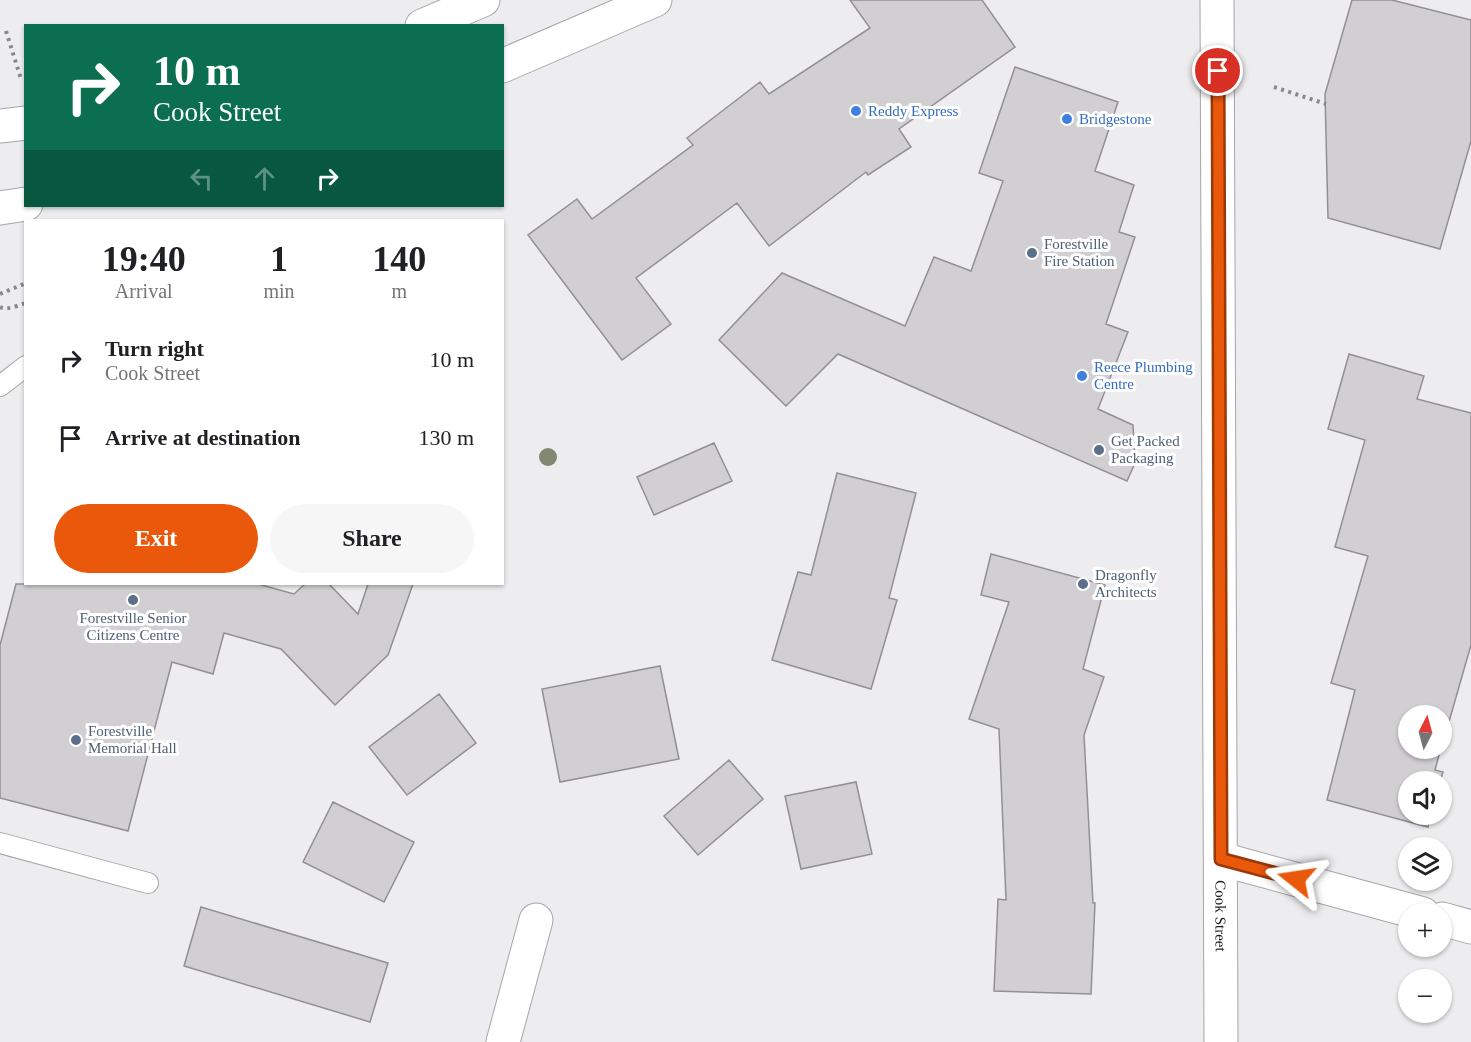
<!DOCTYPE html>
<meta charset="utf-8">
<style>
body{margin:0;font-family:Georgia,serif;background:#f6f6f6;color:#202124;height:100vh;display:flex;flex-direction:column;font-size:22px;white-space:nowrap}
*{box-sizing:border-box;margin:0}
p{font-size:20px;color:#757577}
.icon{flex:none;width:33px;height:33px;fill:none;stroke:currentColor;stroke-width:2;stroke-linecap:round;stroke-linejoin:round}
.map{position:relative;flex:1;overflow:hidden}
.sheet{position:absolute;left:24px;top:219px;width:480px;height:366px;display:flex;flex-direction:column;background:#fff;border-radius:0px;box-shadow:0 2px 4px #0004}
.sheet>*{flex:none}
.banner{position:absolute;left:24px;top:24px;width:480px;height:183px;border-radius:0px;box-shadow:0 2px 4px #0004;background:#0b6e4f;color:#fff;overflow:hidden}
.needle{width:39px;rotate:6deg}
.buttons{position:absolute;left:1398px;top:705px;display:grid;gap:12px}
.buttons a{display:grid;place-items:center;width:54px;height:54px;border-radius:50%;background:#fff;box-shadow:0 2px 4px #0004;font-size:30px}
.pin{position:absolute;display:grid;place-items:center;width:51px;height:51px;color:#fff;margin:-26px;border:3px solid #fff;border-radius:50%;box-shadow:0 2px 6px #0007}
.me{position:absolute;width:66px;margin:-33px;rotate:285deg;stroke-linejoin:round;filter:drop-shadow(0 0 4px #0008)}
.turn{display:flex;align-items:center;gap:21px;height:126px;padding:0 30px;font-size:27px}
.turn .icon{width:78px;height:78px;stroke-width:2.5}
.turn b{display:block;font-size:42px;line-height:51px}
.lanes{display:flex;align-items:center;height:57px;padding:0 30px;background:#0003;justify-content:center;gap:30px;direction:ltr}
.lanes .off{opacity:.35}
.eta{display:flex;justify-content:space-evenly;align-items:center;height:102px;text-align:center}
.eta b{font-size:36px;font-weight:800;line-height:42px}
.action{display:flex;gap:12px;margin-top:auto;padding:12px 30px}
.action a{flex:1;height:69px;border-radius:36px;background:#ea580c;color:#fff;font-size:24px;font-weight:800;line-height:69px;text-align:center}
.action a+a{background:#f6f6f6;color:#202124}
ul{padding:0;list-style:none}
li{display:flex;align-items:center;gap:18px;height:78px;padding:0 30px}
li div{flex:1}
li b{display:block;font-size:22px}
li em{font-style:normal}
.map>svg:first-child{display:block}
.building{fill:#d1cfd1;stroke:#929092;stroke-width:1.5}
.lines{fill:none;stroke-linecap:round;stroke-linejoin:round}
.lane-casing{stroke:#a5a6a8;stroke-width:22}
.street-casing{stroke:#a5a6a8;stroke-width:35}
.highway-casing{stroke:#a5a6a8;stroke-width:35}
.path{stroke:#88898a;stroke-width:4;stroke-dasharray:3 4.5;stroke-linecap:butt}
.lane{stroke:#fff;stroke-width:20}
.street{stroke:#fff;stroke-width:33}
.highway{stroke:#fff;stroke-width:33}
.tree{fill:#838872}
.route-casing{stroke:#983908;stroke-width:15}
.route{stroke:#ea580c;stroke-width:10}
.shop-dot{fill:#3f7fe0;stroke:#fff;stroke-width:2}
.service-dot{fill:#5c6f8a;stroke:#fff;stroke-width:2}
.labels{text-anchor:middle;dominant-baseline:central;stroke-width:6;stroke-linejoin:round;paint-order:stroke}
.shop-label{font-size:15px;fill:#366cbe;stroke:#fff;text-anchor:start}
.service-label{font-size:15px;fill:#4e5e75;stroke:#fff;text-anchor:start}
.street-label{font-size:15px;fill:#1b1c1c;stroke:#fff}
</style>
<div class="map">
<svg width="1471" height="1042" viewBox="0 0 1471 1042">
<rect width="100%" height="100%" fill="#ededef"/>
<!-- building -->
<path class="building" d="M850,0h132l33,47 -116,82 12,18 -43,28 -2,-3 -97,74 -32,-43 -101,75 35,46 -49,36 -94,-125 49,-36 15,20 101,-74 -6,-7 73,-56 9,12 101,-66z
M1352,0h40l79,20v121l-31,108 -112,-31 -3,-124z
M1015,67l103,35 -23,69 39,14 -15,47 16,5 -29,87 22,8 -30,77 35,16 2,38 -8,18 -289,-127 -52,52 -67,-66 63,-67 123,53 29,-69 37,14 32,-90 -24,-8z
M1349,354l75,22 -7,23 54,14v232l-29,101v-30h-34v32h33l-6,22 8,2 -3,10h-32v32h23l-3,13 -101,-27 28,-110 -24,-7 37,-127 -33,-9 30,-107 -37,-11z
M714,443l18,38 -78,34 -17,-38z
M837,473l79,20 -27,105 8,2 -26,89 -99,-29 26,-88 13,3z
M991,554l114,31 -22,84 21,8 -20,58 9,168h2l-4,91 -97,-3 4,-92 8,1 -7,-171 -30,-10 40,-117 -28,-7z
M16,584h242l36,10 11,-10h24l29,30 10,-30h45l-25,71 -53,50 -54,-56 -57,-16 -11,41 -41,-12 -44,169 -128,-33v-153z
M660,666l19,93 -119,23 -18,-93z
M439,694l37,49 -69,52 -38,-48z
M729,760l34,39 -65,56 -34,-39z
M856,782l16,72 -71,15 -16,-73z
M333,802l81,40 -30,60 -81,-40z
M201,907l187,56 -18,59 -186,-56z"/>
<g class="lines">
<defs>
<path id="lane" d="M0,386l26,-20
M0,843l148,40"/>
<g id="street">
<path id="s1" d="M1217,0l4,1042"/>
<path d="M1221,859l202,55"/>
<path d="M1442,919l29,8"/>
<path d="M503,1042l33,-122"/>
</g>
<path id="highway" d="M422,26l61,-26
M502,66l153,-66
M0,126l26,-3
M0,208l26,-4"/>
</defs>
<!-- lane casing -->
<use href="#lane" class="lane-casing"/>
<!-- street casing -->
<use href="#street" class="street-casing"/>
<!-- highway casing -->
<use href="#highway" class="highway-casing"/>
<!-- path -->
<path class="path" d="M6,31l15,48
M1274,87l52,17
M0,294l26,-11
M0,307c8,4 18,-2 26,-4"/>
<!-- lane -->
<use href="#lane" class="lane"/>
<!-- street -->
<use href="#street" class="street"/>
<!-- highway -->
<use href="#highway" class="highway"/>
</g>
<!-- trees -->
<circle class="tree" cx="548" cy="457" r="9"/>
<g class="lines">
<defs>
<path id="route" d="M1218,71l3,788 75,20"/>
</defs>
<!-- route casing -->
<use href="#route" class="route-casing"/>
<!-- route -->
<use href="#route" class="route"/>
</g>
<!-- markers -->
<g class="shop-dot">
<circle cx="856" cy="111" r="6"/>
<circle cx="1067" cy="119" r="6"/>
<circle cx="1082" cy="376" r="6"/>
</g>
<g class="service-dot">
<circle cx="1032" cy="253" r="6"/>
<circle cx="1099" cy="450" r="6"/>
<circle cx="1083" cy="584" r="6"/>
<circle cx="133" cy="600" r="6"/>
<circle cx="76" cy="740" r="6"/>
</g>
<g class="labels">
<!-- shop labels -->
<g class="shop-label">
<text x="868" y="111">Reddy Express</text>
<text x="1079" y="119">Bridgestone</text>
<text x="1094" y="367">Reece Plumbing<tspan x="1094" dy="17">Centre</tspan></text>
</g>
<!-- service labels -->
<g class="service-label">
<text x="1044" y="244">Forestville<tspan x="1044" dy="17">Fire Station</tspan></text>
<text x="1111" y="441">Get Packed<tspan x="1111" dy="17">Packaging</tspan></text>
<text x="1095" y="575">Dragonfly<tspan x="1095" dy="17">Architects</tspan></text>
<text x="133" y="618" text-anchor="middle">Forestville Senior<tspan x="133" dy="17">Citizens Centre</tspan></text>
<text x="88" y="731">Forestville<tspan x="88" dy="17">Memorial Hall</tspan></text>
</g>
<!-- street labels -->
<g class="street-label">
<text stroke="none"><textPath href="#s1" startOffset="916">Cook Street</textPath></text>
</g>
</g>
</svg>
<div class="buttons">
<a><svg class="needle" viewBox="-14 -14 28 28"><path d="M0-13l5 13h-10z" fill="#e53935"/><path d="M0 13l5-13h-10z" fill="#757577"/></svg></a>
<a><svg class="icon" aria-label="sound" viewBox="0 0 24 24"><path d="M4 9h4l5-4v14l-5-4H4zM17 9q2 3 0 6"/></svg></a>
<a><svg class="icon" aria-label="layers" viewBox="0 0 24 24"><path d="M12 4l9 5-9 5-9-5zM3 14l9 5 9-5"/></svg></a>
<a>+</a>
<a>−</a>
</div>
<div class="pin" style="left:1218px;top:71px;background:#d93025"><svg class="icon" aria-label="arrive" viewBox="0 0 24 24"><path d="M6 21V4h12l-3 4 3 4H6"/></svg></div>
<svg class="me" style="left:1296px;top:879px" viewBox="-20 -20 40 40"><path d="M0-17L14 15 0 8-14 15z" fill="#ea580c" stroke="#fff" stroke-width="4"/></svg>
<div class="banner">
<div class="turn"><svg class="icon" aria-label="right" viewBox="0 0 24 24"><path d="M7 20v-9h11M14 6l5 5-5 5"/></svg><div><b>10 m</b>Cook Street</div></div>
<div class="lanes"><svg class="icon off" aria-label="left" viewBox="0 0 24 24"><path d="M17 20v-9H6M10 6l-5 5 5 5"/></svg><svg class="icon off" aria-label="ahead" viewBox="0 0 24 24"><path d="M12 20V5M6 11l6-6 6 6"/></svg><svg class="icon" aria-label="right" viewBox="0 0 24 24"><path d="M7 20v-9h11M14 6l5 5-5 5"/></svg></div>
</div>
<section class="sheet">
<div class="eta">
<div><b>19:40</b><p>Arrival</p></div>
<div><b>1</b><p>min</p></div>
<div><b>140</b><p>m</p></div>
</div>
<ul>
<li><svg class="icon" aria-label="right" viewBox="0 0 24 24"><path d="M7 20v-9h11M14 6l5 5-5 5"/></svg><div><b>Turn right</b><p>Cook Street</p></div><em>10 m</em></li>
<li><svg class="icon" aria-label="arrive" viewBox="0 0 24 24"><path d="M6 21V4h12l-3 4 3 4H6"/></svg><div><b>Arrive at destination</b></div><em>130 m</em></li>
</ul>
<div class="action"><a>Exit</a><a>Share</a></div>
</section>
</div>
